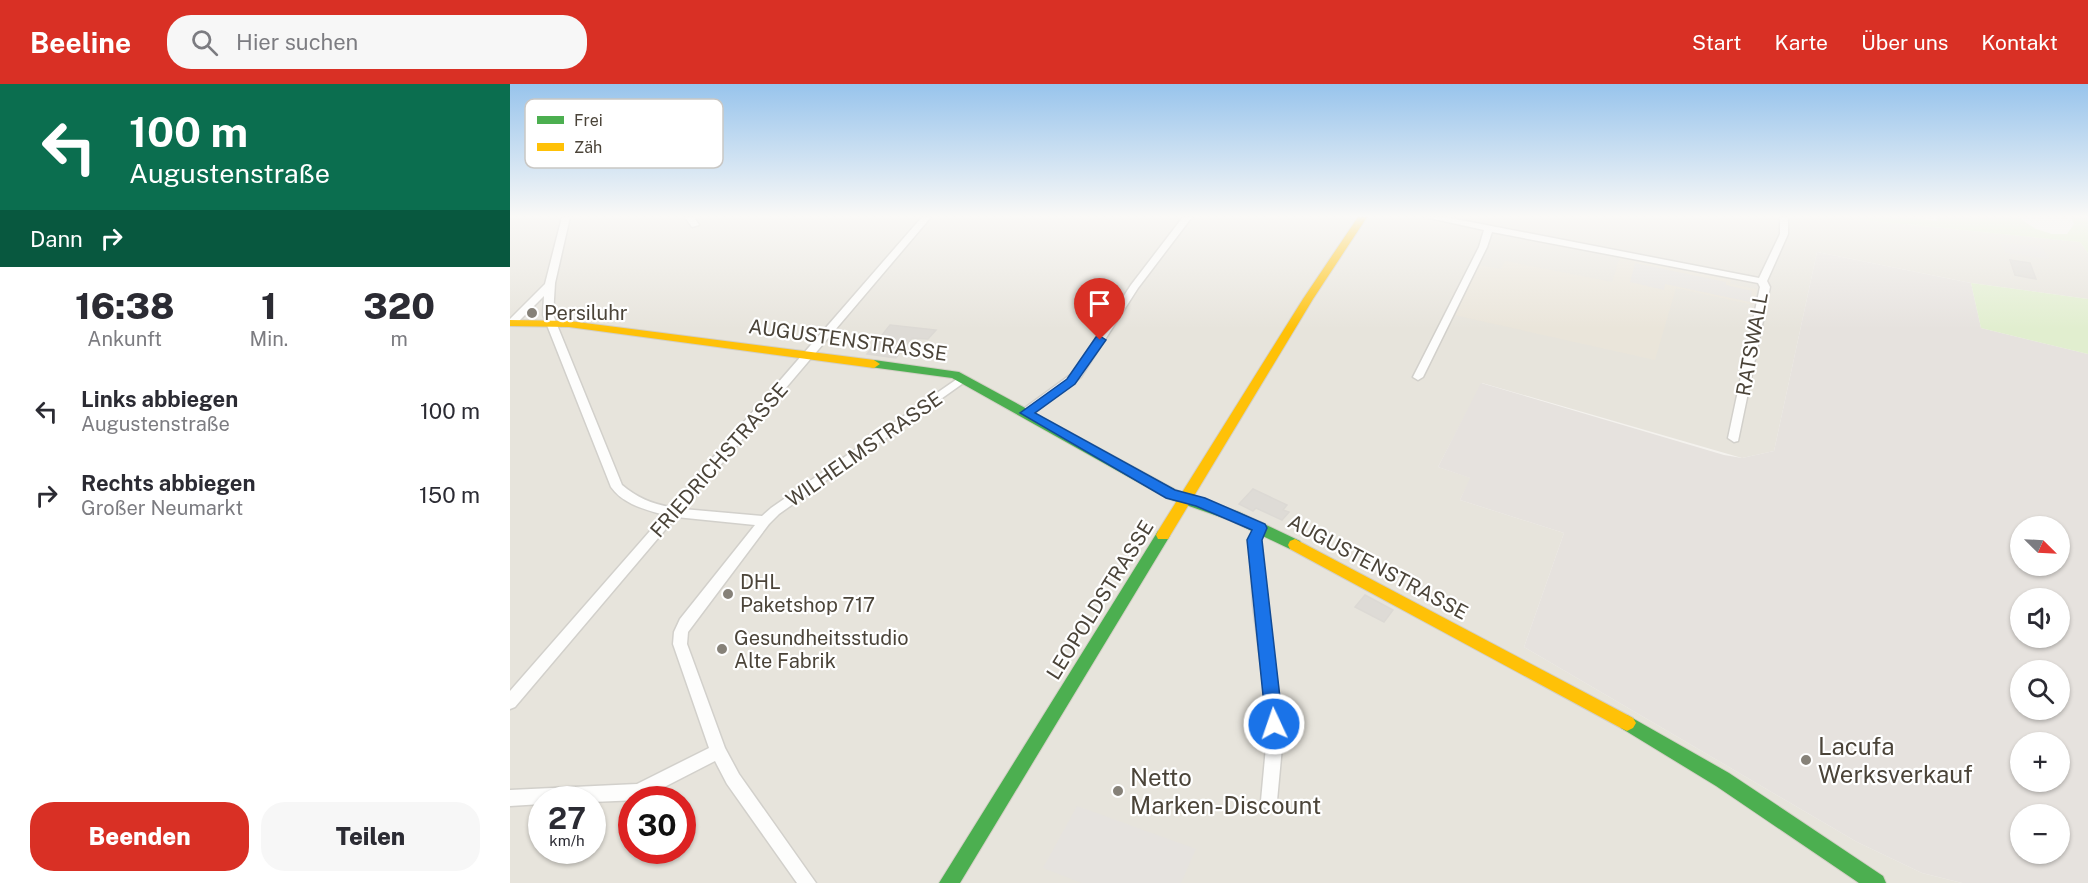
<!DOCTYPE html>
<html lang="de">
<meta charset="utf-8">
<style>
body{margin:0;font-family:"Public Sans",sans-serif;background:#f7f7f7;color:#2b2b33;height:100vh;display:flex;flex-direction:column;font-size:22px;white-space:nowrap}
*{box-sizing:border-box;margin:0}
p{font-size:20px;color:#7c7c81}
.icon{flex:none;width:33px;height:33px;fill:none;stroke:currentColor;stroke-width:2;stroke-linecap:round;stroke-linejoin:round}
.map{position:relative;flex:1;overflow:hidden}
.sheet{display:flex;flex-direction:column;background:#fff;width:510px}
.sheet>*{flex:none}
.guide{background:#0b6e4f;color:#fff;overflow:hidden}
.needle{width:39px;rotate:114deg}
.tools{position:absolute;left:1500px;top:432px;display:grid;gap:12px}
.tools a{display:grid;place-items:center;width:60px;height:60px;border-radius:50%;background:#fff;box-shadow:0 2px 4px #0004;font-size:30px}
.speed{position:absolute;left:18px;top:702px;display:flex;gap:12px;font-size:30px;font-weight:700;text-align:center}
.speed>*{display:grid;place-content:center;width:78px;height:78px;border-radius:50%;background:#fff;box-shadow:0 2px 4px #0004;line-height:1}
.speed small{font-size:15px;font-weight:400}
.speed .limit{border:9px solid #d22;background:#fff;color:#111}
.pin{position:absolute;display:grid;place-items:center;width:51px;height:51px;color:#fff;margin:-62px -26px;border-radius:50% 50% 50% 0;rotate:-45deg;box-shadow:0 0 6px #0007}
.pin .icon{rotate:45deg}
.me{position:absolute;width:66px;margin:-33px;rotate:357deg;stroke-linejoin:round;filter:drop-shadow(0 0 4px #0008)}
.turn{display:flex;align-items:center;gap:21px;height:126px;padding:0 30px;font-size:27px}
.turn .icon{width:78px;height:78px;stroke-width:2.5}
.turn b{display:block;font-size:42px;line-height:51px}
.then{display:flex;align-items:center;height:57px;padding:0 30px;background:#0003;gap:12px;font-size:22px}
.eta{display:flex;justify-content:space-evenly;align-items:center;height:102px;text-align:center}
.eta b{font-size:36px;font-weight:800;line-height:42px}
.cta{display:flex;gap:12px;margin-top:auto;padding:12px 30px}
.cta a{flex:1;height:69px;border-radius:24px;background:#d93025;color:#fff;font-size:24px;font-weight:800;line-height:69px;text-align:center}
.cta a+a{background:#f7f7f7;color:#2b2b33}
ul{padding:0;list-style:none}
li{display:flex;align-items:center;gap:18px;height:84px;padding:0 30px}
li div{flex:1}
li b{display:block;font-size:22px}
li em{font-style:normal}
header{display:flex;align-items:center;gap:36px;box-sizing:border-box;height:84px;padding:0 30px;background:#d93025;color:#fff}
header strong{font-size:28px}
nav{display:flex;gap:33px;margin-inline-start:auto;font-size:21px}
.search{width:420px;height:54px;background:#f7f7f7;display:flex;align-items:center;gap:15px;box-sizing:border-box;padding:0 21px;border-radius:24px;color:#7c7c81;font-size:22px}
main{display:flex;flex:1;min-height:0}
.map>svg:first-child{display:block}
.residential{fill:#e7e4dc;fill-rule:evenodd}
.industrial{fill:#e6e2de;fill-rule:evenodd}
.education{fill:#eae5da}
.green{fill:#e1eecf}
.parking{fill:#e6e3df}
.building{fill:#dedbd6;stroke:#dcd9d4;stroke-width:1.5}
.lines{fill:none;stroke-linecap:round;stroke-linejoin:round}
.street-casing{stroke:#d2d0cb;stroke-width:3}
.fast-casing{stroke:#d3cfc5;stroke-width:2}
.slow-casing{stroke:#d3cfc5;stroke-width:2}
.street{fill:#fdfdfc;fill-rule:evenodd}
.fast{fill:#4caf50;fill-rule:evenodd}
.slow{fill:#ffc107;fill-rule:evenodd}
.route{fill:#1a73e8;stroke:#114b97;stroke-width:1.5}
.poi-dot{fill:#868178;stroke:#fff;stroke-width:2}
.labels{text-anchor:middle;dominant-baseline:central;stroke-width:4.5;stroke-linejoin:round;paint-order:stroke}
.poi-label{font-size:20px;fill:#4b4439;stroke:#fff;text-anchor:start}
.street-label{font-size:20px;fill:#4b4439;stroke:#fff}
.near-poi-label{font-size:24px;fill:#4b4439;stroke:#fff;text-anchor:start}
.key{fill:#fff;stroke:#c9c7c4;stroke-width:1.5}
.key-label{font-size:16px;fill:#4b4439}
</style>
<header>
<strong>Beeline</strong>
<div class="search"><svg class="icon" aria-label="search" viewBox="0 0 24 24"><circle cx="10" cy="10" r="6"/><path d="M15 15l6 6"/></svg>Hier suchen</div>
<nav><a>Start</a><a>Karte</a><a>Über uns</a><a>Kontakt</a></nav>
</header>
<main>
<section class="sheet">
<div class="guide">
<div class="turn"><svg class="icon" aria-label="left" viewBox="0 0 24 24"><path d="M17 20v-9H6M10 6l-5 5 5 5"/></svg><div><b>100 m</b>Augustenstraße</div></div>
<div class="then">Dann<svg class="icon" aria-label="right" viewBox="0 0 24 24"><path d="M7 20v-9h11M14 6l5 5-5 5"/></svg></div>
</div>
<div class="eta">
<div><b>16:38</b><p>Ankunft</p></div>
<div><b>1</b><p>Min.</p></div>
<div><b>320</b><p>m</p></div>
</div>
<ul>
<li><svg class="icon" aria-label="left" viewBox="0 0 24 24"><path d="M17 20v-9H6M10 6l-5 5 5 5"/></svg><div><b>Links abbiegen</b><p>Augustenstraße</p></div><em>100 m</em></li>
<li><svg class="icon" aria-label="right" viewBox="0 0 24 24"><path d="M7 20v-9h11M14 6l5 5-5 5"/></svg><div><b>Rechts abbiegen</b><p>Großer Neumarkt</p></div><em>150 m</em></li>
</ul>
<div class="cta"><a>Beenden</a><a>Teilen</a></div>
</section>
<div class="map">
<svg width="1578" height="799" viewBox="0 0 1578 799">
<rect width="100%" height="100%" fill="#f4f2ee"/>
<!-- residential -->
<path class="residential" d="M0,133h1323l247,25 8,11v46l-117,-16 -154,-31 -43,199 -32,7 -260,-75 -44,84 33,11 -11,22 104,33 -40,114 333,195 65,31 40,10h-1452zM32,716h50v50h-50zM122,716h50v50h-50z"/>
<!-- industrial -->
<path class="industrial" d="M1307,168l154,31 10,45 107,26v529h-126l-40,-10 -65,-31 -333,-195 40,-114 -104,-33 10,-22 -32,-11 43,-84 243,72 18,3 32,-7zM1510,442h40v40h-40zM1510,514h40v40h-40zM1510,586h40v40h-40zM1510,658h40v40h-40zM1510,730h40v40h-40z"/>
<!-- education -->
<path class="education" d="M1110,173l111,23 -1,4 27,5 -3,16 -78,-17 -21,72 -201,-45 25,-50 22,4 4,-8 107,21z"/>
<!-- green -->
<path class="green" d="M1323,133h68l36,4 -1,-4h82l18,12 16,5h15l7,-10 -3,-7h17v36l-8,-11z
M1461,199l117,16v55l-107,-26z"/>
<!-- parking -->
<path class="parking" d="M1490,158l42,5 7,12 -43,-6z
M1125,179l91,19v3l26,6 -2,11 -85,-18 -1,6 -34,-8z
M567,722l119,43 -15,34h-99l-39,-15z"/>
<!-- building -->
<path class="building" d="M1500,176l20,3 6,16 -21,-4z
M380,241l46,5 -8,9 -16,-1 -16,20 -29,-4z
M743,405l34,16 -4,5 6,2 -7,8 -26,-12 -3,3 -14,-7z
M855,511l28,15 -9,12 -29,-15z"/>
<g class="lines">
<defs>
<path id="street" d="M52,133h8l-15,66 -2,32 69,170c14,12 30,19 48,22l252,-290h9l-248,292 79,7 9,-8 189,-131 4,-1 5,3 -190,135 -10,10 -81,108 -1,12 38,104 14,26 77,109h-19l-70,-99 -12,-23 -76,39 -47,2v-2h-50v4l-32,2v-16l127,-6 72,-36 -36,-104 1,-12 6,-13 75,-94 -79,-8 -161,190 -5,2v-18l154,-176c-20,-6 -41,-11 -53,-28l-68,-172 1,-19 -29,29h-5v-6l35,-35z
M175,133h9l5,8 -7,2z
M673,133h9l-54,71 -57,89 -51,39h-8l-2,-3 2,-3 51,-37 58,-88z
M915,133h20l314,61 21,-44v-17h8v17l-21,47 3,6 -32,154 -4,1 -6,-4 32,-151 -2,-4 -266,-51 -5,15 -64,130 -5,3 -5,-3 66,-130 5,-17z
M750,438l4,2 2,3 -5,13 6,65 14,107 2,24 -6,65 -2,6 -6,2 -6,-2 -2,-6 6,-65v-24l-14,-107 -4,-65 7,-16z"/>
<path id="fast" d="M364,276l85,12 217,118 63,22 61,29 2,4 -2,4h-10l-61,-29 -63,-22 -214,-120 -82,-11 -2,-3 2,-3z
M653,446l5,1 2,4 -2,4 -208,344h-21l219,-352z
M1117,631l102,58 154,103 3,7h-27l-143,-97 -95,-58 -3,-5 3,-5z"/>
<path id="slow" d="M848,133h9l-54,82 -145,240h-10l-2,-4 2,-4 145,-232z
M0,236l59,1 305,39 6,4 -6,4 -305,-41 -59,-1z
M785,455l338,179 3,5 -3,5 -6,3 -6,-3 -331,-179 -2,-4 2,-4z"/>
</defs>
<!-- street casing -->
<use href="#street" class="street-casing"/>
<!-- fast casing -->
<use href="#fast" class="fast-casing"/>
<!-- slow casing -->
<use href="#slow" class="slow-casing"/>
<!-- street -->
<use href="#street" class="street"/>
<!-- fast -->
<use href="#fast" class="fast"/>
<!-- slow -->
<use href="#slow" class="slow"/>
</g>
<!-- sky -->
<linearGradient id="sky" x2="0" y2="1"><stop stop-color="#98c4ec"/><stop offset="0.54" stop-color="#faf9f7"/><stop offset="1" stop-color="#faf9f7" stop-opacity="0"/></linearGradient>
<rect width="1578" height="245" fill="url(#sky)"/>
<!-- route -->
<path class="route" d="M590,252l6,4 -31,44 -40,29 140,77 30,8 60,26 2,4 -5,12 21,184 -3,5 -6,2 -6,-2 -2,-5 -19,-184 5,-10 -56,-24 -30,-8 -146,-85 47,-34 29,-42z"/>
<!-- markers -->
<g class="poi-dot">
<circle cx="22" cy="229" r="6"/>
<circle cx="218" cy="510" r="6"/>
<circle cx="212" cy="565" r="6"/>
<circle cx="1296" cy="676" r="6"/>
<circle cx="608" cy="707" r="6"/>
</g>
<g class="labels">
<!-- poi labels -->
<g class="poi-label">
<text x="34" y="229">Persiluhr</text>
<text x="230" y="498">DHL<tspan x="230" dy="23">Paketshop 717</tspan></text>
<text x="224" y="554">Gesundheitsstudio<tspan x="224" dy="23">Alte Fabrik</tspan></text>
</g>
<!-- street labels -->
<g class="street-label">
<text transform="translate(338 256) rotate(8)">AUGUSTENSTRASSE</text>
<text transform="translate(1242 260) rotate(-80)">RATSWALL</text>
<text transform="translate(354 365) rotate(-35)">WILHELMSTRASSE</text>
<text transform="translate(209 376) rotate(-49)">FRIEDRICHSTRASSE</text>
<text transform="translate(868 483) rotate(28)">AUGUSTENSTRASSE</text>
<text transform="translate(590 516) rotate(-58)">LEOPOLDSTRASSE</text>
</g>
<!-- near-poi labels -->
<g class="near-poi-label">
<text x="1308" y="662">Lacufa<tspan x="1308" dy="28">Werksverkauf</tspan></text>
<text x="620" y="693">Netto<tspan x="620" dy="28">Marken-Discount</tspan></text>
</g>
</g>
<!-- legend -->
<rect x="15" y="15" width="198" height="69" rx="9" class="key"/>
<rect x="27" y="32" width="27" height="8" fill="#4caf50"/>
<rect x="27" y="59" width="27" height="8" fill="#ffc107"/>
<g class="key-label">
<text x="64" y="42">Frei</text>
<text x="64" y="69">Zäh</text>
</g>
</svg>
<div class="tools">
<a><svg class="needle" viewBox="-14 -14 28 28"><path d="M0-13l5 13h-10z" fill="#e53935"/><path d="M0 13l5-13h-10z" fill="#7c7c81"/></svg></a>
<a><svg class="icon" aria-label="sound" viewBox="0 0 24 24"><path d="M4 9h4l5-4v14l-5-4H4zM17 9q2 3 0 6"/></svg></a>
<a><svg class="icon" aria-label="search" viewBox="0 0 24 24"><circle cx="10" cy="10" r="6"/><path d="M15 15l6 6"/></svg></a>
<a>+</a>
<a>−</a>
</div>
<div class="speed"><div>27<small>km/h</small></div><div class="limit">30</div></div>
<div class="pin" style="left:590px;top:256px;background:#d93025"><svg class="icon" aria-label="arrive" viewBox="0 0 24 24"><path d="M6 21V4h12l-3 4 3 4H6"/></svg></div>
<svg class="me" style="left:764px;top:640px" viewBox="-20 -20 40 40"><circle r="17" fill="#1a73e8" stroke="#fff" stroke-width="3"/><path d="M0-11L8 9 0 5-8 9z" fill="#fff"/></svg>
</div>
</main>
